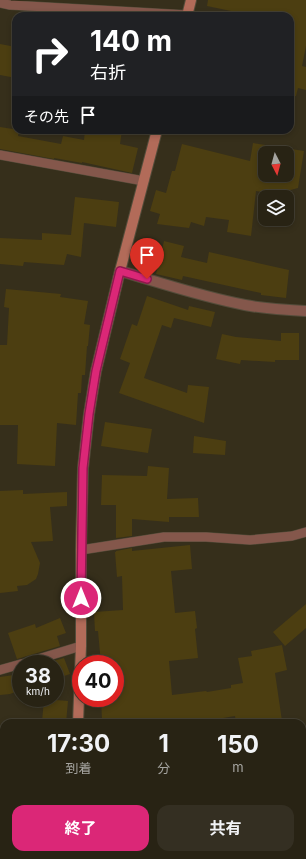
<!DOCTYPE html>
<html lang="ja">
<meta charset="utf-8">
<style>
body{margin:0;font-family:Inter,"Noto Sans JP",sans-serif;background:#342f22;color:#f1f3f6;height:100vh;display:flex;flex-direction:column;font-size:15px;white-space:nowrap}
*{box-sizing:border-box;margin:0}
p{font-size:13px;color:#a5a4a0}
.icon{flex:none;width:22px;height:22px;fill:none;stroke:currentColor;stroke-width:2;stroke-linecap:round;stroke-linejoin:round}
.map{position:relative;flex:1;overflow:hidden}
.drawer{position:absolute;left:0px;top:719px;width:306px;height:140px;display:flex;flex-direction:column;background:#282314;border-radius:12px 12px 0 0;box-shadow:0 2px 6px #0003,0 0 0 1px #444034}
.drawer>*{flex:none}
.banner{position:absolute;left:12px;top:12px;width:282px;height:122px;border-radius:12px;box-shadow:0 2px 6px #0003,0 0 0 1px #444034;background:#202124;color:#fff;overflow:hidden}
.needle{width:26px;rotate:174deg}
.fabs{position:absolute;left:258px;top:146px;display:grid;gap:8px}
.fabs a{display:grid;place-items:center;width:36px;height:36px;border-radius:8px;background:#282314;box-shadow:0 2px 6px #0003,0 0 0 1px #444034;font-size:20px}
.speed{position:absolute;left:12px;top:655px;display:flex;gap:8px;font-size:20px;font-weight:700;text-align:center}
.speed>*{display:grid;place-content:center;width:52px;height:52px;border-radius:50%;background:#282314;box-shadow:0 2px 6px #0003,0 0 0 1px #444034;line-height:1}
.speed small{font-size:10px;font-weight:400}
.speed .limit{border:6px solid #d22;background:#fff;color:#111}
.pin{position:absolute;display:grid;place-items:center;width:34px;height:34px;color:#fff;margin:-41px -17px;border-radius:50% 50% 50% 0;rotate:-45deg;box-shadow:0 0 4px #0007}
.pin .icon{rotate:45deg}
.me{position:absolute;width:44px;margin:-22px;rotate:0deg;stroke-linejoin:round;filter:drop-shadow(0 0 3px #0008)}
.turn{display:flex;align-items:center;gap:14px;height:84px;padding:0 12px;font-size:18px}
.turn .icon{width:52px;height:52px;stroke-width:2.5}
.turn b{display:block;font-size:28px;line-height:34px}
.then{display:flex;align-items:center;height:38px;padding:0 12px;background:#0003;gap:8px;font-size:15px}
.eta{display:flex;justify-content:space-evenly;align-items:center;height:68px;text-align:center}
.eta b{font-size:24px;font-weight:700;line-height:28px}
.button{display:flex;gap:8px;margin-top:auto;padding:8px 12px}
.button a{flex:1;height:46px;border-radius:12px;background:#db2777;color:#fff;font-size:16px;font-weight:700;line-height:46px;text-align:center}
.button a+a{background:#342f22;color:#f1f3f6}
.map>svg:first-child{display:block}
.building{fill:#4c3e11;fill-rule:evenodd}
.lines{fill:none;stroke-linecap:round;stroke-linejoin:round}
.lane-casing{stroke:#534c3a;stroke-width:10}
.street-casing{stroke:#534c3a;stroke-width:12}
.secondary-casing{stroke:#534c3a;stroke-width:12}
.lane{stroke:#84574b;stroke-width:9}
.street{stroke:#84574b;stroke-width:10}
.secondary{stroke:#b26b59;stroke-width:10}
.route-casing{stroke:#8e194d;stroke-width:10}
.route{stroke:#db2777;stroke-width:7}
</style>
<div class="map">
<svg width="306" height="859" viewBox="0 0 306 859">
<rect width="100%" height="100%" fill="#362f1b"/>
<!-- building -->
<path class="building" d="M208,0h98v46l-4,20 4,1v23l-8,-2 -2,8h-6v-80h-35l-48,-10z
M0,44l16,3v31l-16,-3z
M0,127l19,3 -1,6 43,8 2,-8 21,4 1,-10h37l-2,14 18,4 -6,25 -50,-11v1l-28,-5v1l-54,-10z
M253,143l51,8 -6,37 -23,6 -19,-3 -5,45 -24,-4 2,-12 -23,-3 -2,9 -13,-4 -2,6 -32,-4 3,-10 -10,-3 6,-21 10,3 6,-22h3l7,-27 68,17zM265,153h22v22h-22z
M75,197l44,5 -3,25 -32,-4 -3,34 -14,-3 -3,11 -40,-3 -1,4 -23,-2v-26l42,2v-7l29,2z
M164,241l20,5 -3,11 26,6 2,-11 80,18 -3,28 -25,-3v-2l-78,-17 -1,4 -26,-6z
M6,289l55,5 -1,3 28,4 -4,23 6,1 -2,21h-1l-2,29h-3l-1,18h-3l-2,32 -19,-2 -2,43 -38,-2 1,-39h-18v-80h7l2,-37 -5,-1z
M147,296l41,14 1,-4 26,6 -4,15 -37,-9 -3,10 -9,-3 -18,53 43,15 1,-8 21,2 -5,36 -85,-30 11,-30 -10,-4 12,-35 5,2z
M281,333h18v27h-24v2l-34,-2 -1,4 -24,-5 6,-25 14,3 45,4z
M105,422l47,7 -4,24 -47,-7z
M194,436l32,5 -1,14 -32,-2z
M148,466l21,2 -2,31 31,-1 1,19h-30v5l-37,-3v17l-16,2v-33h-15l1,-30 45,1z
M23,490v4l44,-2v14l-17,1 3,34 -22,1 9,21 -2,11 -2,5 -9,6 -10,1 1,5 -18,2v-102z
M190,545l2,24 -21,2 4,42 20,-2 2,17 -2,1 3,29 -29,3 3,34 34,-4 1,1 24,-4v-3l12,-2 -5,-25 14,-2 -1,-5 31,-6 5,25 -12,3 7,48 -13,2h-33l-1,-7 -30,5v2h-48l-1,-4 -54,1 -1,-22h14v-34h-14l-3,-33h-3l-1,-19 29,-2 -1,-34 -5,1 -2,-25h1v-1l16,-3v3z
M306,604v24l-21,18 -12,-14z
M60,618l6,15 -9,3 3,10 -43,13 -9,-26 27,-9 1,4z
M64,658l6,16 -15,5v-15h-12z
M21,674v16l-11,4 -10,1v-18z
M44,699l24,2 -2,22 -24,-1z"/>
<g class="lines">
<defs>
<path id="lane" d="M0,3l10,2 178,10
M0,155l144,26
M81,550l83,-13h42l44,3 42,-4 14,-4
M22,664l59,-18
M0,670l21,-6"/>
<path id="street" d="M120,271c41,12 82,26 125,34 20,4 41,5 61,6
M302,809l4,-6
M266,859l3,-4"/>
<path id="secondary" d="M187,16l4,-16
M78,723l3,-77v-96l2,-82 6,-54 7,-43 24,-100 37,-141
M70,859v-4"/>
</defs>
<!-- lane casing -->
<use href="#lane" class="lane-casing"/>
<!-- street casing -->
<use href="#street" class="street-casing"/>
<!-- secondary casing -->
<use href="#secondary" class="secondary-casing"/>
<!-- lane -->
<use href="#lane" class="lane"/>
<!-- street -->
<use href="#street" class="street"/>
<!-- secondary -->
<use href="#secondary" class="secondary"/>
</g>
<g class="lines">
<defs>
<path id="route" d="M81,598l2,-130 6,-54 7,-43 24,-100 27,8"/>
</defs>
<!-- route casing -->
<use href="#route" class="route-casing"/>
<!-- route -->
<use href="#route" class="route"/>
</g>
</svg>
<div class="fabs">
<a><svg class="needle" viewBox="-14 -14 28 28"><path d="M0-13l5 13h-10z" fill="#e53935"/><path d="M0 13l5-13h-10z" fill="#a5a4a0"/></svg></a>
<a><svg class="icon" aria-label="layers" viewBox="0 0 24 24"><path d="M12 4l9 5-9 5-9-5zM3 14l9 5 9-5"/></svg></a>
</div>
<div class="speed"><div>38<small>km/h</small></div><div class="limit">40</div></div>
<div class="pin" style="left:147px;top:279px;background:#d93025"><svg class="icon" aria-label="arrive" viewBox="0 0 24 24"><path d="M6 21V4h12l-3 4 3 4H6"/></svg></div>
<svg class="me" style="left:81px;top:598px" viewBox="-20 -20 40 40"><circle r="17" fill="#db2777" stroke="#fff" stroke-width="3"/><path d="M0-11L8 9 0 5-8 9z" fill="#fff"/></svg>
<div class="banner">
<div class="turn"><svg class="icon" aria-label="right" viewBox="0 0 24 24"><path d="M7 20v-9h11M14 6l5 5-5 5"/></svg><div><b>140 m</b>右折</div></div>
<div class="then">その先<svg class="icon" aria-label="arrive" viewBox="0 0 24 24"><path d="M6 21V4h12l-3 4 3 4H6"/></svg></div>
</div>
<section class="drawer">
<div class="eta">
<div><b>17:30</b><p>到着</p></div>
<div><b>1</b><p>分</p></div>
<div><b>150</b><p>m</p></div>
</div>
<div class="button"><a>終了</a><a>共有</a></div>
</section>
</div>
